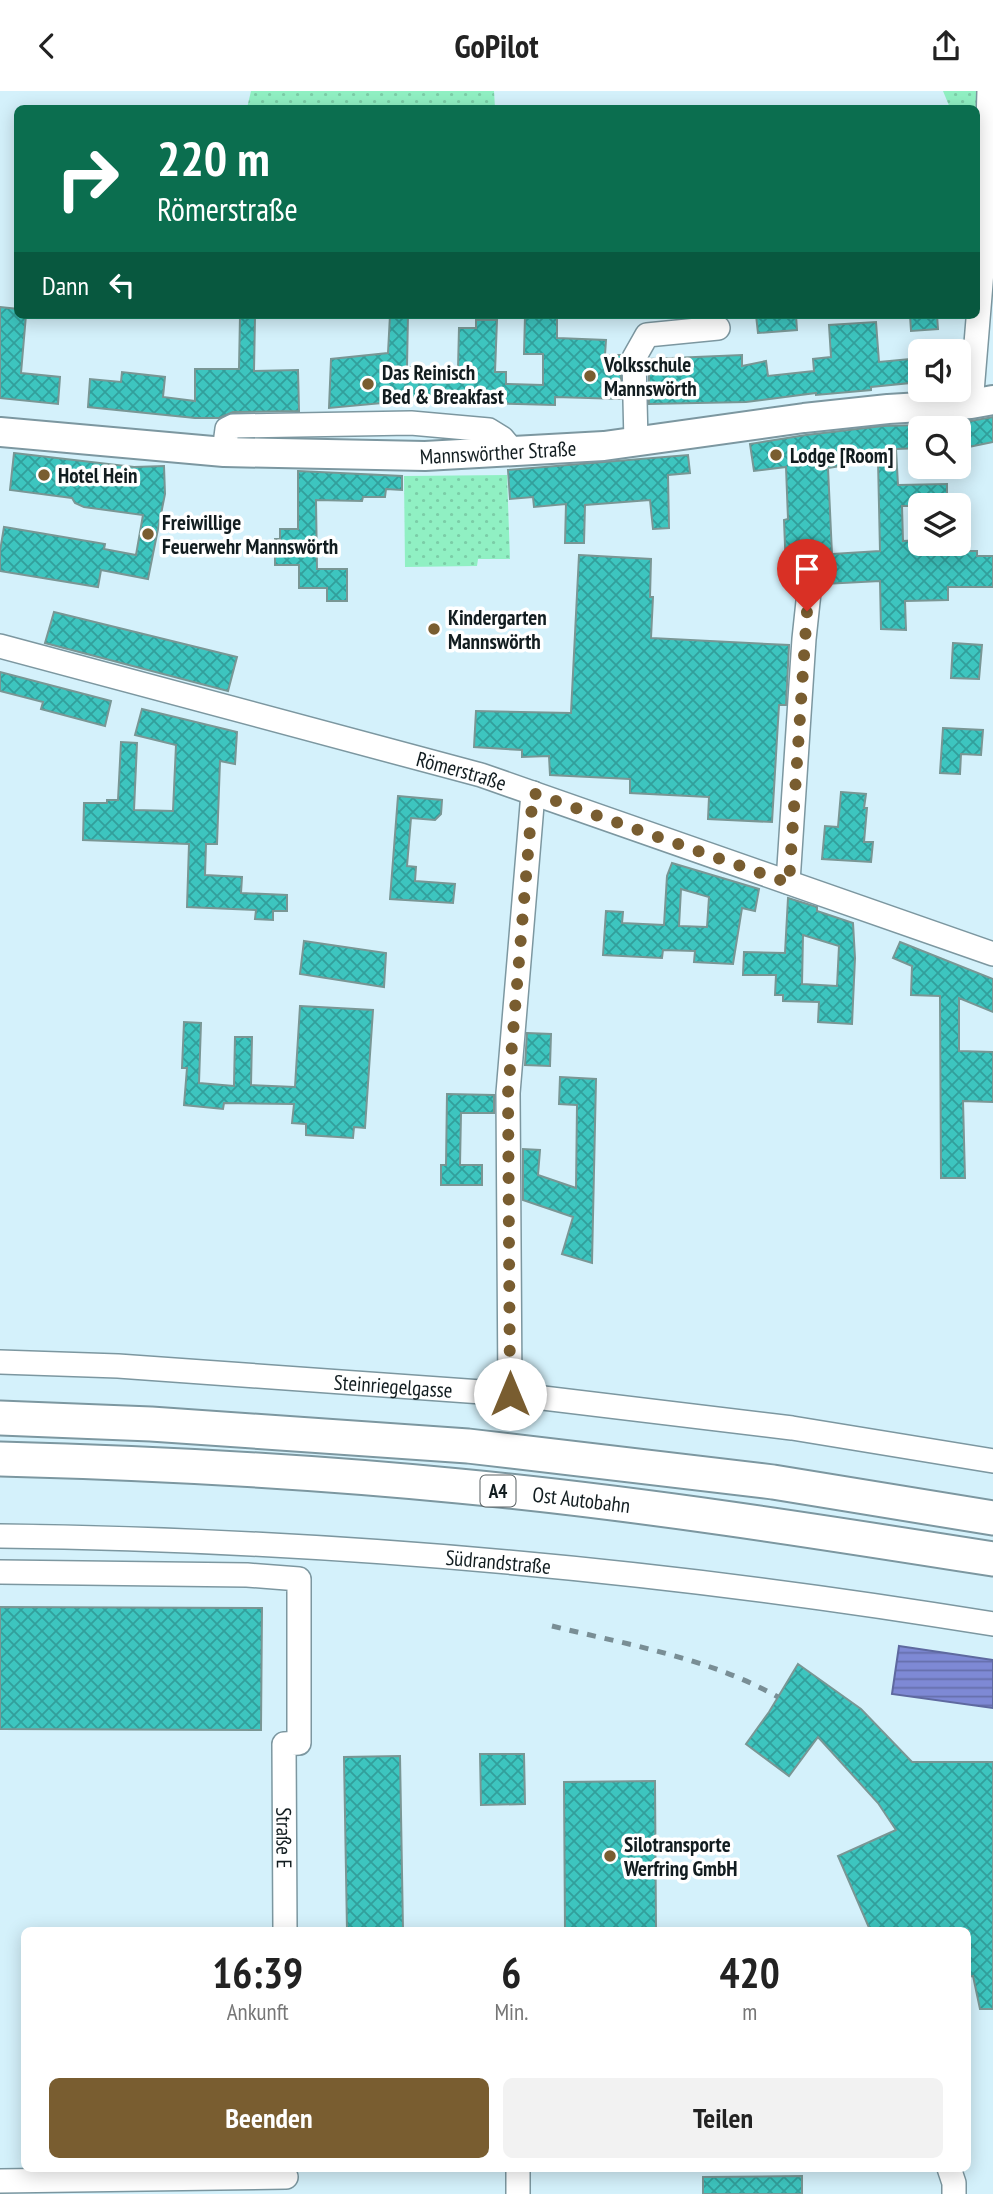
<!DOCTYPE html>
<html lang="de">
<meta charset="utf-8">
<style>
body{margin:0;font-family:"PT Sans Narrow",sans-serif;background:#f2f2f2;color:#222;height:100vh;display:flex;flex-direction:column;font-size:26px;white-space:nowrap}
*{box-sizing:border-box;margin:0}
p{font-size:23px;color:#767676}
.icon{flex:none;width:38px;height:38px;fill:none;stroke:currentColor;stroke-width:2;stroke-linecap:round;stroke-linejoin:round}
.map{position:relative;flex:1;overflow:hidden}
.details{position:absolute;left:21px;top:1836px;width:950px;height:245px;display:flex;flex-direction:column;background:#fff;border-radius:10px;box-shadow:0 4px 18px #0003}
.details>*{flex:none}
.top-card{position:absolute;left:14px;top:14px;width:966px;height:214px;border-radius:10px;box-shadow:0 4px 18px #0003;background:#0b6e4f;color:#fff;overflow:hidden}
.fabs{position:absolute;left:908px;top:248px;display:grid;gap:14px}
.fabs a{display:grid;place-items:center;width:63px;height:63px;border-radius:10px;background:#fff;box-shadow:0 4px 18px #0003;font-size:35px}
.pin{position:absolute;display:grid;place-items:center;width:60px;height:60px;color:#fff;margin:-72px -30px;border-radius:50% 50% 50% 0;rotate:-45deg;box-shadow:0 0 7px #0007}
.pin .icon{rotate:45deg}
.me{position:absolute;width:77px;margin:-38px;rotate:0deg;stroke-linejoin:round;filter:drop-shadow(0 0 5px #0008)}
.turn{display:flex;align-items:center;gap:24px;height:147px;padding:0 28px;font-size:32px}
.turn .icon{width:91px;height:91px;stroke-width:2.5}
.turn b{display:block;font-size:49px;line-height:60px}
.then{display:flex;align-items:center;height:66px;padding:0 28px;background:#0003;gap:14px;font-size:26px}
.eta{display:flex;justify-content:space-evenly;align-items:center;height:119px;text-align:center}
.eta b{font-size:42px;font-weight:600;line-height:49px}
.button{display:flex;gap:14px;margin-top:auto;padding:14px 28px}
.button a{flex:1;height:80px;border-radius:10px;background:#795d30;color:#fff;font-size:28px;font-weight:600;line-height:80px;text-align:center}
.button a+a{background:#f2f2f2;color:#222}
header{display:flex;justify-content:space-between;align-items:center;height:91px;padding:0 28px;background:#fff;font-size:32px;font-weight:600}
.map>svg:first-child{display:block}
.green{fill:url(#green-dots)}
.water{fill:url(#water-rules);stroke:#5e699f;stroke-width:2}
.building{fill:url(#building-cross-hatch);stroke:#799694;stroke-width:2;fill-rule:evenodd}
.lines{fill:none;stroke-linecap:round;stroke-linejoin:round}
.minor-casing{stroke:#7c97a0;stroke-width:26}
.major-casing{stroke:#7c97a0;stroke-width:32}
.highway-casing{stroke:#7c97a0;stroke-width:37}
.minor{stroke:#fff;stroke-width:23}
.major{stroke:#fff;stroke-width:28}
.highway{stroke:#fff;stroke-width:33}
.rail{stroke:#798e95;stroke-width:5;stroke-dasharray:9 9;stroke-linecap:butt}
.route{stroke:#795d30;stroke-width:12;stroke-dasharray:0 21.6}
.poi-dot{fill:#795d30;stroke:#fff;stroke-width:2.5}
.labels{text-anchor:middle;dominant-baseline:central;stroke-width:7;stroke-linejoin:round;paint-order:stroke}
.shield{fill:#fff;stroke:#596163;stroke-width:2}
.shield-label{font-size:19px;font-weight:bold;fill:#121d20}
.poi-label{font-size:21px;font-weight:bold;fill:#121d20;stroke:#fff;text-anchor:start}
.street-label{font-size:21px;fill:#121d20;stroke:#fff}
</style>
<header><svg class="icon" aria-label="back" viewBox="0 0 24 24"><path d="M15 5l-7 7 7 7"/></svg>GoPilot<svg class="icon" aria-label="share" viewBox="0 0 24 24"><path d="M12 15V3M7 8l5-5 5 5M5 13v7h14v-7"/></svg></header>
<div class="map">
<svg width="993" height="2103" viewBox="0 0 993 2103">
<defs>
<pattern id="green-dots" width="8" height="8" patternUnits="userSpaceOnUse" patternTransform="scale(1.75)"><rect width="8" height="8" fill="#90f0c3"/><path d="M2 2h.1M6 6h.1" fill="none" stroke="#7bcda7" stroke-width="1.8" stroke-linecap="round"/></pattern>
<pattern id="water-rules" width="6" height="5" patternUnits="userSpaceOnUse" patternTransform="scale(1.75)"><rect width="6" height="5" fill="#7e89d5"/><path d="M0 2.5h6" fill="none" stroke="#666fac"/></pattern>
<pattern id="building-cross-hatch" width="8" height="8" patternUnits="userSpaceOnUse" patternTransform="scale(1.75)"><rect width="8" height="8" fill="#3dc5bf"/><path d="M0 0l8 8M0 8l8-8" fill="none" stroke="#329f9b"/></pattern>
</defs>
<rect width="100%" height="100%" fill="#d4f1fb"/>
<!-- green -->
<path class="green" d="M251,0h243l1,17h-248z
M943,0h39l-5,61 -1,-43 -26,-1z
M507,384l3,84h-32l-1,7 -72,1 -1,-91z"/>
<!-- water -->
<path class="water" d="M899,1555l94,14v48l-101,-14z"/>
<!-- building -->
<path class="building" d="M0,216l18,2v6h8l-5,58 39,4 -2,27 -58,-6z
M390,224h18l-1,52 51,2 1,-41h17v-8h21l-2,52h11v12l37,1v-31h-19l1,-38 32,-1v23l49,2 -1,15h16v44l-66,-2v8l-151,-4 -75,7 2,-49 57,-6z
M756,224h40l1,15 -39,3z
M910,224h27l1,14 -27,2z
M240,225l15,1 -1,54 44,-1 1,41 -66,1 -14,6h-24l-107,-11 2,-28 31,3 1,-10 43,5 -2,20 32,4v-32h44z
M876,231l3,40 41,-4v24l-49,5v3l-55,5v-2l-70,9 -97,2v-45l93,-4v11l24,-5 2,15 46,-5 -1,-12 18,-2 -2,-32z
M993,326v25l-34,7v-26z
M920,334v23l-24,1 2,36 49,-1v22h-45l1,35 17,-1v4h46v7h11v5h16v31h-45v13l-43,1 1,29 -25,-1 -1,-48 -56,3 -2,-7 -7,-7 -29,1 -2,-51 4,-1 -2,-52 -32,4 -4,-27 56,-9 77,-9zM878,369l2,91 -48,3 -4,-86z
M14,362l120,14 30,-1 1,28 -17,85 -47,-9 -3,17 -98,-16v-20l4,-24 101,17 -1,5 32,6 7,-40 -59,-8 -9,-4 -3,-5 -62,-8z
M688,364l2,18 -22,2 1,53 -16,1 -3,-29 -65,5 -1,38h-19l1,-39 -32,3 -1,-10 -23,2 -2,-29z
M298,380l104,5v14l-16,-1 -1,8h-22l-1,4 -46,-1 1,69h30v32h-20v-13h-28v-23h-24v-26h5v-10h18z
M579,464l72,4 -1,38h3l-2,41 138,7 -3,60h-7l-7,117 -64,-3 1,-22 -79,-4v-14l-80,-4 -1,-19 -27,1v-7l-48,-3 2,-36 95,2z
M54,521l183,45 -9,34 -183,-48z
M953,552l29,2 -3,34 -28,-1z
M0,581l111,29 -6,25 -64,-17 2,-7 -43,-11z
M142,618l95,23 -2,32 -15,-3 -3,83h-11l-1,31 37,2 -1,16 46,2v16h-14v9l-18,-1 1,-9 -69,-3 2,-63 -106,-4 1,-37h23v-3h11l3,-58 16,1 -3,67 39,1 3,-66 -41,-10z
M943,637l40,2 -2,25 -20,-1 -1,20 -20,-1z
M841,701l25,2 -2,14h3l-3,34h9l-2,20 -49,-3 3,-33 13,1z
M398,705l44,4 -1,14 -6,6 -24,-2 -4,48 9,1 -1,14 40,3 -2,19 -63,-4z
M672,772l87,26 -4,22 -13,-3 -9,56 -39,-2 1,-11 -32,-1 -1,8 -59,-3 3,-44 17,1 -1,11 42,2 3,-49zM681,798l28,8 -2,30 -28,-1z
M788,807l29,9v4l36,12 2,35 -3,66 -34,-2 1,-20 -36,-1v-6h-8l1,-20h-33l1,-23 41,1zM803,844l36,11 -2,40 -35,-2z
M304,850l82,12 -2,34 -84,-13z
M900,851l93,37v33l-34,-14v53l34,1v50l-30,-1 2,77h-24l-1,-182 -29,-1 1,-29 -19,-8z
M300,915l73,4 -8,118 -11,-1 -1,11 -47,-3v-11l-14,-1 2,-19 -70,-1 -1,6 -39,-4 3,-37h-5l2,-46 17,1 -2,60 35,3 1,-49h17l-1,48 44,2z
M527,942l24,1 -1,32 -25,-1z
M560,986l36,2 -4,184 -30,-9 11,-37 -50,-17v-51l17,1 -2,25 38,13 1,-83 -18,-1z
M447,1003l47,1v18h-33l-1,52h22v20h-41v-20h5z
M0,1516l262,1 -1,122 -261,-1z
M798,1573l63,45 51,53h81v247h-13l-7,-33 -5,1v-47h-98l-32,-74 58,-26 -18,-27 -60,-66 -29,39 -43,-32 23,-32z
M480,1663h44l1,50 -44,1z
M400,1665l3,174h-56l-3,-173z
M655,1690l1,149h-91l-1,-148z
M802,2085v18h-99v-17z"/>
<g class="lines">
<defs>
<g id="minor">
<path d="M971,313l13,-157 5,-156"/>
<path d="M636,351l-2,-84 13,-23 71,-7"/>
<path d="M224,361l3,-23 6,-3 178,-3 78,7 13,8 11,13"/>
<path id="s1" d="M0,555l481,129 512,179"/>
<path d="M788,791l16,-243 6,-56"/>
<path id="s2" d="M0,1271l118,4 392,28 282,34 201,33"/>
<path d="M510,1303l-2,-301 25,-300"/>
<path id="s3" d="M0,1445c332,4 665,34 993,88"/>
<path id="s4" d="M0,1481l247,3 52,4v164l-15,1 1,186"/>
<path d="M518,2077v26"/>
<path d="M949,2077l5,15v11"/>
<path d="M0,2090l286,-4"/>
</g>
<g id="major">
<path id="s5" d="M0,341l224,20 201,4 179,-10 200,-28 84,-9 83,-5 22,-4"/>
</g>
<g id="highway">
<path d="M0,1327l151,6 317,22 305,36 220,36"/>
<path id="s6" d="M0,1368c153,4 306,12 459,27 179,17 357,45 534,73"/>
</g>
</defs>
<!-- minor casing -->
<use href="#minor" class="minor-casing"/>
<!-- major casing -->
<use href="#major" class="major-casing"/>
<!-- highway casing -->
<use href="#highway" class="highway-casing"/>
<!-- minor -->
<use href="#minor" class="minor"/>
<!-- major -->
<use href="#major" class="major"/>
<!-- highway -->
<use href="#highway" class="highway"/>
<!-- rail -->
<path class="rail" d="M552,1535c77,19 157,32 226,71"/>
</g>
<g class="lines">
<!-- route -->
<path class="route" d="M510,1303l-2,-301 25,-300 256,90 18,-272"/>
</g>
<!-- markers -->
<g class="poi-dot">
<circle cx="590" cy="285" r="7"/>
<circle cx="368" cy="293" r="7"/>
<circle cx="776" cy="364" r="7"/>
<circle cx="44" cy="384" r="7"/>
<circle cx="148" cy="443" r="7"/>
<circle cx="434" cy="538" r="7"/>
<circle cx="610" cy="1765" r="7"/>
</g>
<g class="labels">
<!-- shield labels -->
<rect class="shield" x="480.5" y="1384.5" width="35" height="31" rx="5"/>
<g class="shield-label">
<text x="498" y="1400">A4</text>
</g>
<!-- poi labels -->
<g class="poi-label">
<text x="604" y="273">Volksschule<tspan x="604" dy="24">Mannswörth</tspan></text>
<text x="382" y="281">Das Reinisch<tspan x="382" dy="24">Bed &amp; Breakfast</tspan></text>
<text x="790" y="364">Lodge [Room]</text>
<text x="58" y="384">Hotel Hein</text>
<text x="162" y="431">Freiwillige<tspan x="162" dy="24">Feuerwehr Mannswörth</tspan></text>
<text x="448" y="526">Kindergarten<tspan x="448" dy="24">Mannswörth</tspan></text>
<text x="624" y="1753">Silotransporte<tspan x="624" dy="24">Werfring GmbH</tspan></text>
</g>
<!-- street labels -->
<g class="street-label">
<text stroke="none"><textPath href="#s5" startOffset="499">Mannswörther Straße</textPath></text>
<text stroke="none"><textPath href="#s1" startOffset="478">Römerstraße</textPath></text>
<text stroke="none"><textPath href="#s2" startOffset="394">Steinriegelgasse</textPath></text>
<text stroke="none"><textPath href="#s6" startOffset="583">Ost Autobahn</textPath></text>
<text stroke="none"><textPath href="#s3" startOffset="499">Südrandstraße</textPath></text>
<text stroke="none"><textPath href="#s4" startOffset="572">Straße E</textPath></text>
</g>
</g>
</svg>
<div class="fabs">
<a><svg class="icon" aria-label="sound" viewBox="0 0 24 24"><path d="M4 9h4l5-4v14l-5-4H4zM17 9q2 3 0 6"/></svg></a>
<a><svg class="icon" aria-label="search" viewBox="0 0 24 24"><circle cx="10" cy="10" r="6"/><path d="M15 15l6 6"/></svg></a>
<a><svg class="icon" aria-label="layers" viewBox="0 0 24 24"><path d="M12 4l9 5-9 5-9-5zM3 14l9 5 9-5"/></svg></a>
</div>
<div class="pin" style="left:807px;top:520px;background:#d93025"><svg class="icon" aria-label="arrive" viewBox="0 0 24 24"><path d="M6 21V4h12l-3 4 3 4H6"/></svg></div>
<svg class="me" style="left:510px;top:1303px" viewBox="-20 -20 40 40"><circle r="19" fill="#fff"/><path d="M0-13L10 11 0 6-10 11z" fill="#795d30"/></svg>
<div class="top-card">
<div class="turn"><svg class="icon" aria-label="right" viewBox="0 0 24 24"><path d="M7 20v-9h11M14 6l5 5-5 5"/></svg><div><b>220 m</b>Römerstraße</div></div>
<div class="then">Dann<svg class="icon" aria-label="left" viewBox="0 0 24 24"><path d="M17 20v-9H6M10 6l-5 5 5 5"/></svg></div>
</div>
<section class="details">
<div class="eta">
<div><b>16:39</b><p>Ankunft</p></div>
<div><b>6</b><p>Min.</p></div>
<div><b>420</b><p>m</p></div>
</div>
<div class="button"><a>Beenden</a><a>Teilen</a></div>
</section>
</div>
